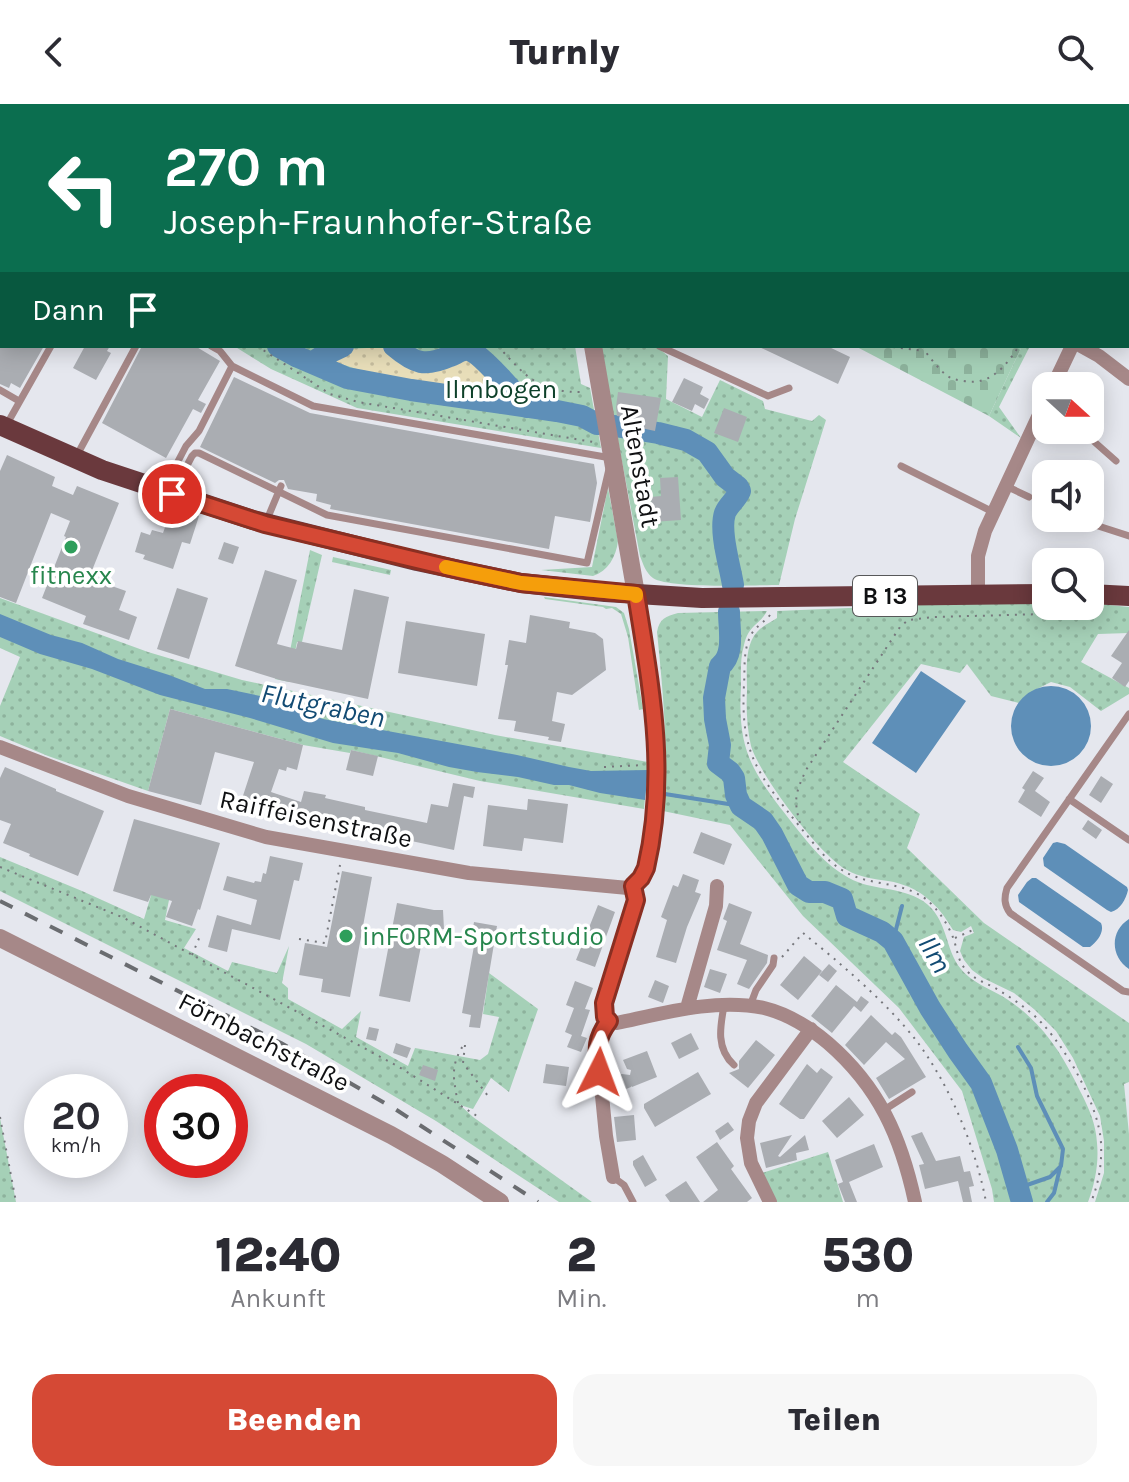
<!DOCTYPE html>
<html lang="de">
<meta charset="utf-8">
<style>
body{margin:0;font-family:Karla,sans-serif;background:#f7f7f7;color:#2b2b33;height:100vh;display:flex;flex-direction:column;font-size:30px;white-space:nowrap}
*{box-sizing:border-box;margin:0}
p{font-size:26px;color:#7c7c81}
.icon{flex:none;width:44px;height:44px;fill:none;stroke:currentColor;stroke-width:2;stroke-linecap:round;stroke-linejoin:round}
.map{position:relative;height:1098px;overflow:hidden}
.panel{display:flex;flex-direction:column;background:#fff;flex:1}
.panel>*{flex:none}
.banner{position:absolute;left:0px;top:0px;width:1130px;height:244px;box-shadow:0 4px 20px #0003;background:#0b6e4f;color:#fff;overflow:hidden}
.needle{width:52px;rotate:111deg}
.controls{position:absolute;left:1032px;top:268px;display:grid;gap:16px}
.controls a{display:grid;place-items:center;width:72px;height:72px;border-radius:16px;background:#fff;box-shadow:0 4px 20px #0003;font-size:40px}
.speed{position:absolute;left:24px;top:970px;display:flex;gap:16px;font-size:40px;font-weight:700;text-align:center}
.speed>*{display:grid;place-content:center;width:104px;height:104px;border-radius:50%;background:#fff;box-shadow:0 4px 20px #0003;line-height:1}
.speed small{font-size:20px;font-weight:400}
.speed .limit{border:12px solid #d22;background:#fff;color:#111}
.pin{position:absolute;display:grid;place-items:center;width:68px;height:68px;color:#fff;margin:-34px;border:4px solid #fff;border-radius:50%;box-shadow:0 2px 8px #0007}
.me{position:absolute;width:88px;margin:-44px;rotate:3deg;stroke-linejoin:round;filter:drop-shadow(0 0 6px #0008)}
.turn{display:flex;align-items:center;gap:28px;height:168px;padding:0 32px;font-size:36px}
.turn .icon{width:104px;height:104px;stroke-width:2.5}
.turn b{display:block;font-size:56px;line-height:68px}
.then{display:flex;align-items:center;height:76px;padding:0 32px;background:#0003;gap:16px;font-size:30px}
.eta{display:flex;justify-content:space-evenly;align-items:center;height:136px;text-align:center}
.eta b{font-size:48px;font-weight:800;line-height:56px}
.cta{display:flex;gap:16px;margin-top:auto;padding:16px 32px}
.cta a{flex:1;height:92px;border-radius:24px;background:#d54935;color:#fff;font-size:32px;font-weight:800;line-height:92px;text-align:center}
.cta a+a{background:#f7f7f7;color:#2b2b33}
header{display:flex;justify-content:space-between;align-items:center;height:104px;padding:0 32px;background:#fff;font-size:36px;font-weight:800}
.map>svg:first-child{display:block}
.grass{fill:url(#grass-dots)}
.sand{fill:url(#sand-dots)}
.cemetery{fill:url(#cemetery-stones)}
.water{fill:#5e8fb8}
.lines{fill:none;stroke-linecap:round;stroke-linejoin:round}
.stream{stroke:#5e8fb8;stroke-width:4}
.river{stroke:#5e8fb8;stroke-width:22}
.building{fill:#aaadb2}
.path{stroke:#76777c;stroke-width:2;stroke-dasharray:2 6;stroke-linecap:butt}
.service{stroke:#a68888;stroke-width:7}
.minor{stroke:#a68888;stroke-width:14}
.tertiary{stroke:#a68888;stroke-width:18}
.primary{stroke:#6a393d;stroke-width:20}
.rail{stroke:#6a6c70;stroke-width:4;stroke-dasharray:14 14;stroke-linecap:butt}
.route-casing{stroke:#8a2f22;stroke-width:20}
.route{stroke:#d54935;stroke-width:14}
.slow{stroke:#f59e0b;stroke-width:14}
.leisure-dot{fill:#2e9e5b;stroke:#fff;stroke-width:3}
.labels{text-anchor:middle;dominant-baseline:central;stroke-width:7;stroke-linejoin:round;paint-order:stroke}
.shield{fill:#fff;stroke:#575859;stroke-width:2}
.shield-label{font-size:24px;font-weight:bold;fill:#0f1012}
.park-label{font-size:26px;fill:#0e412a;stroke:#fff}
.street-label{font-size:26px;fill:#0f1012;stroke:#fff}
.leisure-label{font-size:26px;fill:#27864d;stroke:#fff}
.water-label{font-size:28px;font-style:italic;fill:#124b73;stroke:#fff}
</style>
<header><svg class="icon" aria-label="back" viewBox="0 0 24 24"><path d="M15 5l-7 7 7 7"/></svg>Turnly<svg class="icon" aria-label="search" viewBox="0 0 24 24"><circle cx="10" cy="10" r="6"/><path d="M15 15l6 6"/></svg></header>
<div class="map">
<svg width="1129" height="1098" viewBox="0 0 1129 1098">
<defs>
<pattern id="grass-dots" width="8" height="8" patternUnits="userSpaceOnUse" patternTransform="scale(2)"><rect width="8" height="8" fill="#a5d0b7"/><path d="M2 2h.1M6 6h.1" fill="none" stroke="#8db29c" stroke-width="1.8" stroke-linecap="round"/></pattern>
<pattern id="sand-dots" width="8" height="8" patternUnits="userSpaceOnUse" patternTransform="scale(2)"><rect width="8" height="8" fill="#e8deb9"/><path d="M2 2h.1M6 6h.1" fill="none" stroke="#c6bd9e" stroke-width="1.8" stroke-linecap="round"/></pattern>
<pattern id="cemetery-stones" width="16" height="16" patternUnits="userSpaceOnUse" patternTransform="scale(2)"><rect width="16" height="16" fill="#a5d0b7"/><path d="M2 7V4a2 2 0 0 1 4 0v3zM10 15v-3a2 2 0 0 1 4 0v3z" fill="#8db29c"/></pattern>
</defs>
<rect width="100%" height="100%" fill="#e5e7ee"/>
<!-- grass -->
<path class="grass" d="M0,0h166v2h-164v98l-2,-1z
M261,0h274l1,2h-277z
M234,242h341l6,38 9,4 11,60 -244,-40 -86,-39z
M600,242h56l12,10 -2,43 36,18 18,-37 43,21 2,8 47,12 7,-6 7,5 -31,99 -16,66c-23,0 -110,4 -126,-7 -7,-5 -10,-14 -13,-22z
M1022,242h8l-31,61 22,31 -32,-22z
M608,384l10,53c-2,16 -10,30 -25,35l-52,-6 51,-3z
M310,446l12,5 -20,87h-5l-8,40 -14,-3 9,-29 6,1z
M333,453l58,13 -1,5 -58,-13z
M544,493l72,10 8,6 5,16 14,80 -4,1 -11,-73 -7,-23 -9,-6 -6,1 -3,-2 -58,-8z
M0,494l148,54 94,28 253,55 153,27 -4,47 -164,-28 -129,-31 -1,3 -47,-8 -133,-36 -22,82 -100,-35 -48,-20v-30l20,-49 -20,-9z
M1046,499v3h44v-3l39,4v26l-31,1 -17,28 48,26v6l-28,17 -31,-24 -19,-5 -16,8 -11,7 -5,6 -28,-7 -24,-32 -7,9 -39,-9 -78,98 77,52 -13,34 77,75 145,100v59l-5,2 5,50v68h-34l9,-29v-32l-4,-25 -27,-58 -17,-27 -21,-21 -21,-17 -31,-15 -11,-8 -8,-10 -4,-9 4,-14 10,-4 -3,-7 -10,6 -8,-2c-15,-26 -34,-44 -65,-49 -14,-2 -29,-4 -41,-11 -26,-13 -88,-96 -96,-124 -4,-18 -5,-37 -4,-55 0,-18 -3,-45 10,-59 5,-6 14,-10 20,-14v-7l167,-7z
M767,507c-8,15 -18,13 -23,34 -4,14 -3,28 -3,42 -4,66 13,87 52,137 16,20 32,41 56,54 23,13 51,8 74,23 26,18 21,48 38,68 13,16 34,21 50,33 33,23 52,53 69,89 9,17 16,33 17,52 2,20 -2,40 -9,59h-94l-2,-13 -30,-98 -63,-83 -96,-92 -73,-91 -67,-14c6,-61 0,-119 -6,-179 2,-13 9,-16 21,-19z
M0,753l82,34 62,28 8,-27 17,8 -4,20 31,9 -12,19 44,23 4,-9 45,11 12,-27 -7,37 6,5v11l54,30 19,-18 -5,26 52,29 7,-18 65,12 8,-6 11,-37 -16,-3 6,-41 49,36 -29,83 -18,-14 -18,31 -13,-4 13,12 119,85h-33l-123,-81 -130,-77 -306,-153z
M0,1014l16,84h-16z
M828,1048l15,50h-73l-14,-27z"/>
<!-- sand -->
<path class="sand" d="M382,243c16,5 28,21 46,20 15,0 28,-12 43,-12l40,43c-60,-9 -121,-16 -178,-37l2,-5 17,-7z"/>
<!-- cemetery -->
<path class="cemetery" d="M640,0h351v2h-351z
M855,242h167l-33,70z"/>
<!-- water -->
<path class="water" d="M0,510l51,21 31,8 36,16 51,16 36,14h22l48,10 22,7 15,9 11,4 194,36 52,12 22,4 57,-1 -3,30 -45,-7 -31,-8h-15l-36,-8 -41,-5 -28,-5 -51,-14 -65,-10 -83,-25 -90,-23 -68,-26 -52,-15 -40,-17z
M921,567l45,30 -50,72 -44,-30z
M1011 622a40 40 0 1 1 80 0a40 40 0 1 1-80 0Z
M1057,738l8,2 62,43 1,3c-2,9 -8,20 -17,22l-4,-2 -63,-44 -1,-8 10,-15z
M1032,774h4l65,45c4,9 -4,19 -11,24h-7l-64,-45 -1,-7 9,-13z
M1129,815v50c-19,-13 -19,-38 0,-50z"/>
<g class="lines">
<!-- stream -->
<path class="stream" d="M665,690l76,12
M893,837l9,-35
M1018,943l13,21 6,28 26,53 -2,17 -11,11 -23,8 -7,11
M1047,1098l7,-9 6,-25"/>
<!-- river -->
<path class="river" d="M0,24l2,1
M278,242l20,11 49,21 64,12 146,21 25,5 15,8
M394,242c21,18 31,21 56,10 6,-2 12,-7 18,-6 12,2 49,46 59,57
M312,259l12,-8 19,-9
M615,322l43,7 28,7 21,12 18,25 13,10 2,4c-4,9 -12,14 -15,22 -6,18 5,53 8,72
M729,508c0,17 6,43 -9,54l-6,32 1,21 5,26 -2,18 12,9 4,6 2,17 5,11 22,15 9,13 26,51 11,7h16l17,7 5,17 35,16 11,9 37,67 28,43 23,32 26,67 15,52"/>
</g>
<!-- building -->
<path class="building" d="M0,242h44l-24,42 -9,-5 -2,5 -9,-4z
M85,242h25l-3,5 4,2 -15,27 -23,-12z
M142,242h53l25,15 -22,39 8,4 -5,9 -8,-4 -27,49 -64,-35z
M757,242h70l23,11 -12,27z
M234,273l76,36 284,51 3,19 -7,39 -35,-6 -6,33 -219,-40 1,-4 -15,-4 1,-7 -29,-5 -4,-9h-5l-4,3 -75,-36z
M684,274l19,9 -3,7 9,5 -5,10 -9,-5 -3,7 -20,-9z
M618,288l43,6 -6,33 -14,-3 2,-8 -26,-4 -1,-9z
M724,304l23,9 -9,25 -24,-9z
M7,351l48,22 -3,9 21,9 4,-9 42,17 -30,75 37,13 -7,19 18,7 -8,23 -46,-16 3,-8 -44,-18 24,-61 -2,-1 6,-15 -19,-8 -35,90 -16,-6v-126z
M678,373l3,43 -29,2 -1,-25 10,-1 -1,-18z
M172,403l27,9 -9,28 -8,-2 -9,27 -30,-10 2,-4 -10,-3 6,-20 9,3 2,-5 11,3z
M224,438l15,5 -6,17 -15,-5z
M265,466l32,10 -20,64 19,5 2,-8 44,9 12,-61 35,8 -21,102 -88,-19 -45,-14z
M177,484l31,10 -19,61 -32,-10z
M530,511l40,7 -1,6 26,5 8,6 3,31 -34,25 -15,-3 -5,29 13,3 -4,18 -13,-2 1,-3 -35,-6 2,-10 -18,-2 10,-54h-3l4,-25 17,3z
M406,517l79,13 -8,52 -79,-13z
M1129,526v51l-4,6 -13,-9 10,-15 -11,-7z
M170,605l133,36 -6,25 -10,-3 -1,4 -7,-2 -8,23 30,10 3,-11 22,4 -1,3 40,9v3l62,13 4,-19 17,3 5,-24 22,4 -2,11 -9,-2 -10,54 -133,-28 -1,5 -23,-5 1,-6 -32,-11 -4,14 -24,-8 16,-49 -39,-10 -14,53 -53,-14z
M351,646l27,6 -5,20 -27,-6z
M5,663l51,22v2l48,20 -26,65 -49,-20 1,-2 -27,-11 8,-19 -11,-4v-42z
M1033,667l11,7 -9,13 15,11 -9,15 -23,-15 7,-12 -3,-2z
M1101,672l12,8 -12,19 -12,-8z
M528,695l40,5 -5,39 -39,-5 -2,13 -39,-5 5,-41 39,5z
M134,715l86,24 -20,67 -2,-1 -6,17 -26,-9 6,-16 -21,-6 -3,7 -35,-11z
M1088,716l14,10 -6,9 -14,-10z
M701,728l31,12 -8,21 -31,-12z
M270,752l33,7 -4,18 -5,-1 -14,60 -48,-11 -5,23 -19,-5 9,-32 34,10 6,-25 -34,-10 4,-14 27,7 1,-2 6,1 2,-9 3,1z
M342,767l30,6 -22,120 -29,-5 2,-13 -24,-4 6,-32 22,4z
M683,770l16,6 -4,12 6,2 -14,33 -11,36 -20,-6 11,-37 -6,-3 12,-32 5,2z
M397,799l37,7h9l1,19 -20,2 -14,71 -31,-6z
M729,799l23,9 -12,32 28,11 -1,8 -18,26 -12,-5 10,-24 -30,-10 10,-29 -4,-2z
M598,801l17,7 -20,55 -19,-7z
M474,818l23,4 -17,102 -11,-1 2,-12 -9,-2 12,-67 -4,-1z
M804,852l18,15 -24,29 -18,-15z
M829,860l8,7 -9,11 -9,-7z
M710,865l17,5 -7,19 -16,-6z
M655,876l14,6 -6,17 -15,-6z
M575,877l18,7 -8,21 5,1 -9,26 6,2 -6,14 -14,-5 5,-12 -7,-3 9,-24 -8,-3z
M836,881l21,17 4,-6 8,6 -8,10 -7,-6 -22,27 -21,-17z
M871,911l21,20 3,-3 6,5 25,40 -37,22 -13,-21 29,-19 -19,-17 -22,23 -19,-20z
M369,923l10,2 -3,12 -10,-2z
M691,929l8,16 -20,10 -8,-16z
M756,936l19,15 -27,33 -19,-15 10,-4v-8z
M396,939l15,5 -4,10 -14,-5z
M647,947l10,26 -25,10 -1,-1v1l-17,7 -4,-15 12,-5 8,1 1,-5 -4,-1 -4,-9z
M546,960l23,3 -3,19 -23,-3z
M807,960l10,9 4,-5 12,9 -29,42h-4l-21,-15z
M423,961l15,5 -3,11 -16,-6z
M698,968l13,22 -56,33 -11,-19v-4z
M849,993l15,18 -27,23 -15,-17z
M634,1011l2,25 -19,2 -3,-25z
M728,1018l6,8 -14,10 -5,-9z
M922,1028l14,29 24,-5 4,16 6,-1 4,15 -5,1 3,15h-9l-5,-21 -33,8 -6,-24 5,-1 -13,-28z
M792,1031l-14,21 2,1 25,-22 4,15 -13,3 1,7 -31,8 -6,-25z
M717,1038l17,24 -3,3 21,29 -5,4h-44l15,-12 -22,-33z
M874,1040l9,23 -34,15 8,20h-12l-7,-18 5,-2 -8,-22z
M643,1051l14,25 -12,7 -12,-22v-4z
M686,1077l14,21h-30l-5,-7z"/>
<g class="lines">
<!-- path -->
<path class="path" d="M60,0l2,2
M312,0l6,2
M681,0l2,2
M707,0l2,2
M728,0l2,2
M786,0l2,2
M807,0l2,2
M826,0l2,2
M846,0l2,2
M159,2v-2
M303,2l2,-2
M373,2v-2
M439,2v-2
M648,2l1,-2
M701,2l2,-2
M857,2l2,-2
M873,2l1,-2
M971,2v-2
M0,83l2,1
M0,210l2,-4
M257,242l73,48 28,8 235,40
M498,242c28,31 41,47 86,46
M885,242l39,5
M924,242l1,5c6,8 13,17 21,24 5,4 11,5 18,6 26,5 42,-15 55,-35
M770,511c-6,8 -16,12 -20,22 -7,15 -5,32 -6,48 -4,70 15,90 56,142 13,15 25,33 42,43 26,17 60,10 85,30 11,9 22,26 27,40 4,13 4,23 15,33 7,7 17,10 26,15 12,7 24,15 35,24 30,24 69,91 71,131 1,20 -2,40 -10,59
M604,663l40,-2
M800,719c-7,-24 -4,-31 6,-53l94,-143 8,-7 26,-3 112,-3 8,-2 3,-5
M0,763l124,51 275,149 78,49
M955,834l18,-8
M299,835l26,4 15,-78
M192,851l8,-19
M782,853l21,-24c37,30 82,68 112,106 34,44 61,109 71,163
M465,941l-2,18 25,33
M458,999c-5,-25 -8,-39 7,-60
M0,1013l16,85"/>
<!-- service -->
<path class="service" d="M217,0l1,2
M584,0l1,2
M211,242l9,5 12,15 81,40 298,52
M659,242l109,50 21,-8
M0,286l19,11
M7,320l44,-78
M1081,326l35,31
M76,353l60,-111
M901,362l92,46
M1006,382l23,11
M163,386l23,-44 13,-15 33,-65
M173,388l19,-36 3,-3h4l128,62 260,48 22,-94
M266,418l15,-36
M1092,420l37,12
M1129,610l-122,174c-3,10 -3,17 3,25l113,78 6,1
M1069,695l60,41
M724,902c-4,21 -8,43 10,59
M750,902l6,-16 17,-25 1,-7
M884,1006l28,-18
M613,1073l11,8 9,17"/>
<!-- minor -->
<path class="minor" d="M1081,242l18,10 30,23
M1053,282l19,-40
M978,490v-38l7,-25 61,-131
M0,643l128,49 138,41 203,36 159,15c21,-7 21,-35 23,-53 4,-36 8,-70 5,-106 -3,-45 -13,-90 -20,-135
M687,904l29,-102 1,-20
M609,917l8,2c47,-10 99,-25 147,-15 25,6 45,19 64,35 51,44 73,94 87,159
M609,917l-10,15 -1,19 8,81 7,41
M609,917l-4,-4 -1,-14 32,-103 -3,-14
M770,1098l-19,-39 -4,-25 2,-17 7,-18 55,-74"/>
<!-- tertiary -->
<path class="tertiary" d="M554,0v2
M1125,0l2,2
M593,242l43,248
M0,834l391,197 51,29 58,38"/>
<!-- primary -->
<path class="primary" d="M0,321l102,45 151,50 164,41 104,22 84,9 97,6 344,-4
M1090,490l39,2"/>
<!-- rail -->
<path class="rail" d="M0,797l281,142 114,66 143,93"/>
</g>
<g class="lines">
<defs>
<path id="route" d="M172,390l93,30 198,47 58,12 115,11c15,94 32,179 10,274l-5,10 -8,8 3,14 -32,103 1,14 4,4c-14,18 -12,29 -10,51"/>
</defs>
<!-- route casing -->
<use href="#route" class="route-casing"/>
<!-- route -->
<use href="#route" class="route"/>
<!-- slow -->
<path class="slow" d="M446,463l75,16 115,11v2"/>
</g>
<!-- markers -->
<g class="leisure-dot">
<circle cx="71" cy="443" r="8"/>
<circle cx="346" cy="832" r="8"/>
</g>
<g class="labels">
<!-- shield labels -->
<rect class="shield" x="853" y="472" width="64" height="40" rx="6"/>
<g class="shield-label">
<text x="885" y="492">B 13</text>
</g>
<!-- park labels -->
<g class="park-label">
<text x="501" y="285">Ilmbogen</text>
</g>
<!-- street labels -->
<g class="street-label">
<text transform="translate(640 362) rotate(80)">Altenstadt</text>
<text transform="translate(316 715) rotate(12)">Raiffeisenstraße</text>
<text transform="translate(264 938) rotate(27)">Förnbachstraße</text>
</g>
<!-- leisure labels -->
<g class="leisure-label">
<text x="71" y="471">fitnexx</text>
<text x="362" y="832" text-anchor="start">inFORM-Sportstudio</text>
</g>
<!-- water labels -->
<g class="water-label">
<text transform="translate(323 601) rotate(12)">Flutgraben</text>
<text transform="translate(935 850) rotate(61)">Ilm</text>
</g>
</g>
</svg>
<div class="controls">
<a><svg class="needle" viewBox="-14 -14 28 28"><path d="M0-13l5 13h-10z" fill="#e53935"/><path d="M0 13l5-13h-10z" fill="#7c7c81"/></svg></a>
<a><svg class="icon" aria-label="sound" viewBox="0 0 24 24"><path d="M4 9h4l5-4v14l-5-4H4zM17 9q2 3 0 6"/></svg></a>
<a><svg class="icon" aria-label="search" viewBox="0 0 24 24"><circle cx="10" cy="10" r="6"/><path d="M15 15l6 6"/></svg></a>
</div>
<div class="speed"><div>20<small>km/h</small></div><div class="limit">30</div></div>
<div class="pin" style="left:172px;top:390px;background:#d93025"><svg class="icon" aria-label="arrive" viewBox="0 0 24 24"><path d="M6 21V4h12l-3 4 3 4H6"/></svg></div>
<svg class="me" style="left:599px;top:968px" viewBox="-20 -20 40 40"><path d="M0-17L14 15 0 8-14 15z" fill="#d54935" stroke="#fff" stroke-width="4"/></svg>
<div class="banner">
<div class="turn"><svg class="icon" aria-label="left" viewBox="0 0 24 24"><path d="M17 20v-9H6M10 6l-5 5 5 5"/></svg><div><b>270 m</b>Joseph-Fraunhofer-Straße</div></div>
<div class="then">Dann<svg class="icon" aria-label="arrive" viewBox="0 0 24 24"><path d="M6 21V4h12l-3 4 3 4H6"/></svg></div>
</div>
</div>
<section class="panel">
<div class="eta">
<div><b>12:40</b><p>Ankunft</p></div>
<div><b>2</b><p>Min.</p></div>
<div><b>530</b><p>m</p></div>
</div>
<div class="cta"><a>Beenden</a><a>Teilen</a></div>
</section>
